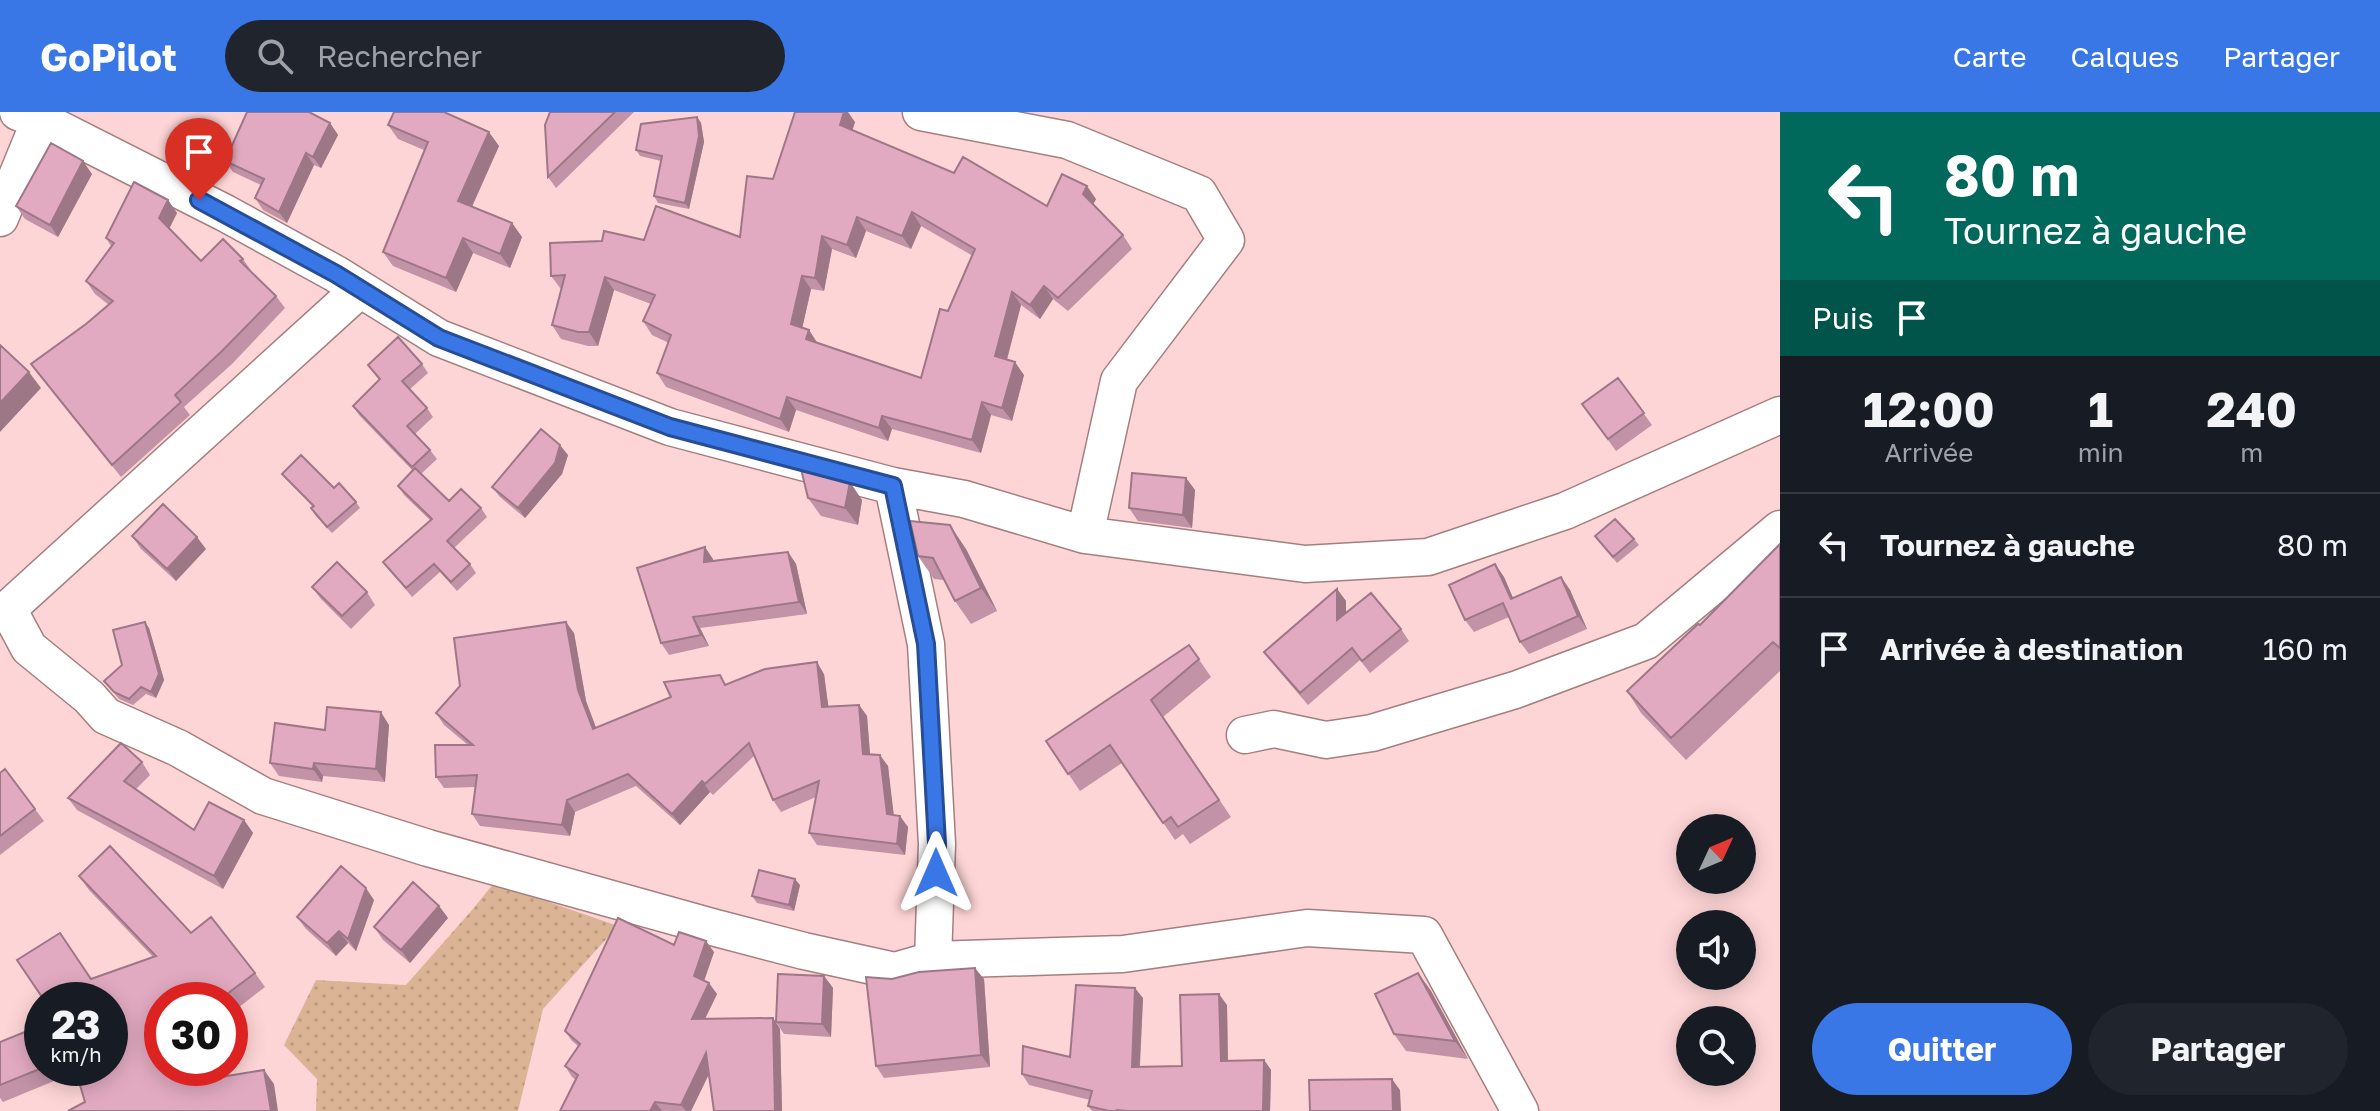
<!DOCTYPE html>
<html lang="fr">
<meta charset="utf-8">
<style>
body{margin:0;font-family:"Golos Text",sans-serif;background:#20242c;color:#f1f3f6;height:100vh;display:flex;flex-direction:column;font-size:30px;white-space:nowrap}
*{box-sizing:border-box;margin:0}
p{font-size:26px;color:#9ea1a6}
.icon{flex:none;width:44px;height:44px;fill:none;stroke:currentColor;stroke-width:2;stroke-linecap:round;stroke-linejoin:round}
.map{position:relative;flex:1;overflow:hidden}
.details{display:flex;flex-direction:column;background:#171b24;width:600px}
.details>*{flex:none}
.hud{background:#00695c;color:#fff;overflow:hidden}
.needle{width:52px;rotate:46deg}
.controls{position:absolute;left:1676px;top:702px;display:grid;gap:16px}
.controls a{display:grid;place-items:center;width:80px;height:80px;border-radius:50%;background:#171b24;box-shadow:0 4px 20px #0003;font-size:40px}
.speed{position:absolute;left:24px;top:870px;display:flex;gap:16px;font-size:40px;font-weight:700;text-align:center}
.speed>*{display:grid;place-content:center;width:104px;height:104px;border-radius:50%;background:#171b24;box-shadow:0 4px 20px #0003;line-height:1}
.speed small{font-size:20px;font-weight:400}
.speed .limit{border:12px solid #d22;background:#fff;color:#111}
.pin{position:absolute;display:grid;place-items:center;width:68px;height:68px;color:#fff;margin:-82px -34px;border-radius:50% 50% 50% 0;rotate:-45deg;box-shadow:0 0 8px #0007}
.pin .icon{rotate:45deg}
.me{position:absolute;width:88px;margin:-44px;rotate:0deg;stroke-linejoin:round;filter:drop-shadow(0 0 6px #0008)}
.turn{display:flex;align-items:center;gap:28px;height:168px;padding:0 32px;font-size:36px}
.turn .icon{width:104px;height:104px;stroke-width:2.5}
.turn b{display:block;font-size:56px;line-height:68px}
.then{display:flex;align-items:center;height:76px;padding:0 32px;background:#0003;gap:16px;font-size:30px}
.eta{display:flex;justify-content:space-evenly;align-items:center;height:136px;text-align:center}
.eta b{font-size:48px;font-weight:700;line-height:56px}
.primary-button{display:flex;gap:16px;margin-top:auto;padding:16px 32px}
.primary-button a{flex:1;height:92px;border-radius:48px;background:#3a77e6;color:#fff;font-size:32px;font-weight:700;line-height:92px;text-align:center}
.primary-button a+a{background:#20242c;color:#f1f3f6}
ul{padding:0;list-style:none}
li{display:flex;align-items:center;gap:24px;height:104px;padding:0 32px;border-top:2px solid #363941}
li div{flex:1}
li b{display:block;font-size:30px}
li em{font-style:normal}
header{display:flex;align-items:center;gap:48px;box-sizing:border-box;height:112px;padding:0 40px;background:#3a77e6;color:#fff}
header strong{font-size:38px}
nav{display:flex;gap:44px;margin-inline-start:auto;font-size:28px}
.search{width:560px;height:72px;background:#20242c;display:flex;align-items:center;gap:20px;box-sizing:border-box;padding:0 28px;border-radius:44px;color:#9ea1a6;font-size:30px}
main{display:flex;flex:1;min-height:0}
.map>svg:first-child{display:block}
.park{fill:url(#park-dots)}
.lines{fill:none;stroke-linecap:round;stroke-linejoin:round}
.minor-casing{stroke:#a47f80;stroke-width:39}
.minor{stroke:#fff;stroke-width:36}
.wall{fill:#c292a6;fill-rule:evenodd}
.shaded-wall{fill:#9e7787}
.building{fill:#e2aac1;stroke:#9e7787;stroke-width:2;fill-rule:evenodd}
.route-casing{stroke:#264d96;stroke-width:20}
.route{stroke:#3a77e6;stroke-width:14}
</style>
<header>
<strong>GoPilot</strong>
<div class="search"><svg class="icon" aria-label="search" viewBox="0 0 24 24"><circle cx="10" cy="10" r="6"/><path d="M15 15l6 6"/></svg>Rechercher</div>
<nav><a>Carte</a><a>Calques</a><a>Partager</a></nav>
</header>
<main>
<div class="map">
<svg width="1780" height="999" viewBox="0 0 1780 999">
<defs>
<pattern id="park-dots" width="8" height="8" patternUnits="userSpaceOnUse" patternTransform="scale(2)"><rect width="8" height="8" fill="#dab495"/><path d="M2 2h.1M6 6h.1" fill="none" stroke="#bb9a80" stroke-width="1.8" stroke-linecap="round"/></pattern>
</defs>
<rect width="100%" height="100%" fill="#fed5d6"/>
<!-- park -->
<path class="park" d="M494,771l124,43 -75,83 -25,102h-202l1,-32 -33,-34 32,-65 90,5 66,-75z"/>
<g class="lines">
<defs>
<path id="minor" d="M18,0l29,11 178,90 111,61 103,64 231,89 223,59 71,13 121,36 220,29 123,-7 137,-46 215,-96
M921,0l146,28 132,54 27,46 -107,141 -34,154
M0,106l40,-98
M359,178l-351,319 21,39 60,49 17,19 72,32 85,48 165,52 284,79 92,24 91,20 38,-11 4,-116 -11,-200 -33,-158
M1245,623l29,-6 52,11 46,-7 143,-43 131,-49 134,-112
M933,848l190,-6 184,-26 117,7 96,176"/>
</defs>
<!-- minor casing -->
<use href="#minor" class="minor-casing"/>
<!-- minor -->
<use href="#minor" class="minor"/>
</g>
<!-- wall -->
<path class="wall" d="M550,0h84l-78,76 -8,-11z
M697,5l4,6 3,19 -15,67 -31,-6 -4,-7 7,-35 -21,-5 -4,-6z
M855,10l-3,8 102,43 93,33 49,-7 -3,6 30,30 9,14 -64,62 -15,-12 -13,20 -19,-14 -14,55 17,15 -12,46 -21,-6 -10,38 -89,-24 -4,12 -92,-31 -7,22 -123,-45 -9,-14 12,-30 -17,-8 -9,-14 8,-17 -37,-14 -16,56h-10l-27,-7 -9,-14 9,-36 -10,-13 93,-36 96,-3 33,-58zM921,114l52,30 -52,122 -104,-35 -8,-13 -7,-2 9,-39 13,2 8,-42 24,9 10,-27 45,18z
M330,11l8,12 -17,33 -7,-3 -27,58 -24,-13 -8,-12 6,-13 -28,-13 -8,-11z
M388,13l111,21 -27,61 40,16 10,14 -12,31 -37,-15 -17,39 -63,-26 -10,-14 41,-102 -26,-11z
M92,62l-34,63 -33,-18 -9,-13z
M168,88l9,13 -8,16 32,32 42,-2 9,13 24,24 9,12 -53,56 -48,43 6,8 -69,62 -90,-113 55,-40 23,-19 -14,-11 -9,-13 25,-35 -5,-8z
M422,252l6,9 -19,17 18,18 6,9 -18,17 15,16 7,9 -16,15 28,27 32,7 6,9 -33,31 16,16 6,9 -19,18 -17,-19 -28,25 -29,-35 48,-41 -27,-26 -6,-9 15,-15 -54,-56 -6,-9 26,-26 -11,-15z
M1618,266l34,47 -36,26 -34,-47z
M568,343l-6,19 -37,44 -25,-21 -8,-10z
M282,362l52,14 22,14 4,6 -28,25 -17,-18 -4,-7 2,-1 -26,-27z
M1186,366l9,12 -3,38 -54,-7 -9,-13z
M808,386l54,2 -4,25 -37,-9z
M132,424l74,13 -30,32 -35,-32z
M1595,424l39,3 5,6 -22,18z
M1780,432v127l-94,89 -45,-47 -14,-22 73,-66z
M966,437l31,62 -26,13 -16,-23 -11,-21 -10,-1 -16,-23z
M788,440l8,12 11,50 -107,14 9,18 -40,9 -8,-12 52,-84 -1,2z
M1495,452l9,13 9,21 48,-21 9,13 17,39 -58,25 -9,-12 -11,-25 -35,15 -9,-12z
M312,475l55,5 8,13 -24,24 -30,-30z
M1337,477l9,12v12l55,16 8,12 -39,32 -10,-13 -52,45 -35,-41 -9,-12z
M149,516l15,52 -8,18 -10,-4 -13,11 -14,-6 -15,-18 18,-16z
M574,521l12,68 10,27 130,-43 98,-11 4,32 31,-1 8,11 3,39 18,11 5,49 15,12 -3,28 -88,-10 -8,-12 7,-36 -35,15 -8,-12 -19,-44 -41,39 -3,-3 -30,33 -44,-39 -61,26 -5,24 -90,-10 -8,-12 3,-27 -31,1 -8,-11 32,-32 -24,-20 -8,-12z
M1189,533l22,32 -48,40 68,100 -41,27 -7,-10 -8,6 -53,-77 -42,28 -34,-50z
M389,613l-4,57 -62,-6 -1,6 -43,-6 -9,-13 55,-33z
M142,650l8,13 -14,14 58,41 50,-10 9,13 -30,56 -146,-79 -9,-12z
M0,661l35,36 9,12 -44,34z
M79,764l112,57 64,40 10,14 -35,27v-14h-68l35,81 77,3 -189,18 -9,-30 -73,30 -3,-4v-56l42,26h68l-19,-89 62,-22 -64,-67z
M800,773l-6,26 -37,-8 -5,-7z
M374,788l-18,51 -8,-8 -12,13 -30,-27 -9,-12z
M439,794l9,12 -38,45 -27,-23 -9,-13z
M674,833l40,7 -10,28 13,14 -12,25 68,-1 7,11 2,82h-68l-5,-38 -18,38h-131l16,-31 -4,-3 -7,-11 13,-20 -6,-5 -7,-10z
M1418,861l13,18 37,68 -62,-8 -12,-17z
M824,864l9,12 -2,49 -47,-3 -8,-12z
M892,867h92l6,88 -106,11 -8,-12z
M1143,886l-3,69 42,-1 45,-61 1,56 36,-1 7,10 -1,41h-178l-4,-5 2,-6 -61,-15 -7,-11 48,-17z"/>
<!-- shaded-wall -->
<path class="shaded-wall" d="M844,0h4l7,10 -5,16 -10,-13z
M697,5l4,6 3,19 -15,67 -4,-6z
M330,11l8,12 -17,33 -8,-11z
M489,20l10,14 -31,69 -10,-14z
M306,41l8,12 -27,58 -8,-11z
M83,49l9,13 -34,63 -8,-12z
M1087,74l9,13 -4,8 -9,-13z
M168,88l9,13 -9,18 -9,-13z
M912,100l9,14 -10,23 -9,-13z
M857,105l9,14 -10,27 -9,-13z
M512,111l10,14 -12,31 -10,-14z
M822,124l10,13 -8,42 -9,-13z
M463,126l10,15 -17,39 -10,-14z
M802,164l9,13 -11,49 -9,-14z
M605,165l9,13 -16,56 -9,-14z
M1044,174l9,13 -13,20 -10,-14z
M1012,180l9,13 -17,65 -9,-14z
M809,218l9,14 -12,-5z
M1015,250l9,13 -12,46 -10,-13z
M29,260l12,16 -41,44v-29z
M787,285l9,13 -7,22 -9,-13z
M982,290l9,13 -10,38 -9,-13z
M882,304l10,13 -4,12 -9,-13z
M560,333l8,10 -6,19 -37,44 -7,-10z
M1186,366l9,12 -3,38 -9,-13z
M850,370l12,18 -4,25 -13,-17z
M950,413l16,24 31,62 -16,-23z
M197,425l9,12 -30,32 -9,-12z
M705,435l8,12 -1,15 -8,-12z
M788,440l8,12 11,50 -8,-12z
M1495,452l9,13 15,35 -8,-13z
M1561,465l9,13 17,39 -9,-13z
M1337,477l9,12v31l-9,-12z
M693,505l7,11 9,18 -8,-11z
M145,510l4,6 15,52 -8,18 -5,-6z
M566,510l8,11 12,68 15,40 -8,-12 -15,-39z
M817,550l7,12 6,44 -8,-11z
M859,593l8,11 4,50 -8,-12z
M381,600l8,13 -4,57 -9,-13z
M880,643l8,11 7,59 -8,-11z
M314,651l9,13 -1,6 -9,-13z
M702,669l8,11 -30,33 -8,-11z
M567,688l8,12 -5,24 -8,-11z
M900,704l8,11 -3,28 -8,-11z
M244,708l9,13 -30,56 -9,-13z
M795,767l5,6 -6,26 -5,-6z
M366,776l8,12 -18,51 -8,-12z
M439,794l9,12 -38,45 -9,-13z
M339,819l9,12 -12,13 -9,-13z
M706,829l8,11 -12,35 -8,-11z
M975,856l9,11 6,88 -9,-12z
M1418,861l13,18 37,68 -13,-18z
M824,864l9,12 -2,49 -9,-13z
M709,871l8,11 -17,35 -8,-10z
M1135,876l8,10 -4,79 -7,-10z
M1219,882l8,11 1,66 -7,-10z
M773,906l7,11 2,82h-7z
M706,941l8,11 -23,47h-5l-5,-6z
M1264,948l7,10 -1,41h-7z
M188,956h7l5,28 -10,-14z
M264,958l10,14 4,27h-7z
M1392,967l8,11 1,21h-8z
M655,990l7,9h-12z"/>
<!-- building -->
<path class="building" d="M247,0h62l21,11 -17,34 -7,-4 -27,59 -24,-14 9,-19 -39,-18z
M394,0h50l45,20 -31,69 54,22 -12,31 -37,-16 -17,40 -63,-26 45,-110 -40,-17z
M550,0h65l-67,65 -3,-52z
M795,0h49l-4,13 114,48 9,-16 84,49 15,-32 25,12 -4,8 40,41 -65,63 -14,-12 -14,19 -18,-13 -17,64 20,6 -13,46 -20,-6 -10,38 -90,-24 -3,12 -92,-31 -7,22 -123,-46 14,-38 -28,-14 12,-26 -50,-18 -16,55h-11l-26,-7 13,-50 -14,1 -1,-33 52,-2 2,-10 40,9 12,-34 84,31 7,-61 26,3zM912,100l63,37 -27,62 -8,-2 -19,69 -115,-39 3,-9 -18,-6 11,-48 13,2 7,-42 25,9 10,-28 45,19z
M697,5l2,19 -14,67 -31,-7 8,-40 -26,-6 5,-26z
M51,31l32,18 -33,64 -34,-19z
M134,70l34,18 -9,18 42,43 22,-22 20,20 -3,2 36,35 -54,55 -47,44 6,7 -69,63 -81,-101 55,-40 27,-23 -27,-20 28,-38 -8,-5z
M398,225l24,27 -20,17 25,27 -20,18 23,24 -18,17 -59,-61 27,-27 -12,-14z
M0,233l29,27 -29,31z
M1618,266l26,35 -36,26 -26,-35z
M541,317l19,16 -5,18 -37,45 -26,-21z
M301,343l33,33 5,-5 17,19 -29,25 -16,-19 3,-2 -32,-32z
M415,356l34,33 12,-12 20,19 -34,33 23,23 -19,18 -17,-18 -28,24 -23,-26 49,-43 -34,-33z
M801,357l49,13 -5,26 -37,-10z
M1132,361l54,5 -3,37 -54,-7z
M163,392l34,33 -30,32 -35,-33z
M1615,407l19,20 -21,18 -18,-21z
M910,409l40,4 31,63 -26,13 -22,-43 -15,-2z
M1780,432v104l-7,-6 -102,96 -44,-47 71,-67 2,1z
M705,435l-1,15 84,-10 11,50 -106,15 8,18 -40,8 -24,-75z
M337,450l30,30 -25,24 -30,-29z
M1495,452l16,35 50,-22 17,39 -58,26 -17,-39 -38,17 -16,-35z
M1337,477v31l34,-27 30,36 -39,32 -10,-13 -52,45 -36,-41z
M145,510l14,52 -8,18 -10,-5 -12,12 -15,-7 -10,-11 18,-16 -9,-35z
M566,510l12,68 15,39 78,-32 -7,-15 56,-7 5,10 40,-16 52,-7 5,45 37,-2 4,49 17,1 7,59 13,2 -3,28 -88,-11 10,-52 -46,19 -24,-57 -44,41 -3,-3 -30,33 -44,-40 -61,26 -5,25 -90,-11 5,-39 -41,2 -1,-32h38l-37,-32 24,-27 -6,-48z
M1189,533l10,14 -48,41 68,100 -41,27 -7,-10 -8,6 -53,-78 -42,29 -22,-33z
M327,595l54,5 -5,57 -62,-6 -1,6 -43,-6 5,-40 50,7z
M121,631l21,19 -18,19 70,49 15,-28 35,18 -30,56 -146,-78z
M5,657l30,40 -35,27v-63z
M110,734l81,87 20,-16 44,56 -36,27h-57v68h26l2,14 74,-12 7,41h-203l17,-9 -10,-34h35v-68h-66l-27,-40 43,-27 31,46 65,-23 -77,-80z
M341,754l25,22 -18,51 -9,-8 -12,12 -30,-26z
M759,758l36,9 -6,26 -37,-9z
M413,770l26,24 -38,44 -27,-23z
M618,806l56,27 5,-13 27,9 -12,35 15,7 -17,36 81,-1 2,93h-61l-8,-58 -25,52 -26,-3 -5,9h-90l18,-36 -13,-9 15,-22 -15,-13z
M975,856l6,87 -105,11 -10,-89 26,2 27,-7z
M1418,861l37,68 -61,-7 -19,-40z
M778,862l46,2 -2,48 -46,-2z
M1076,873l59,3 -3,79 50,-1 -2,-71 39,-1 2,67 43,-1 -1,51h-135l-11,-1v1h-8l-21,-5 4,-15 -70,-17 1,-28 47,11z
M42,913v43l-42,17v-43z
M1392,967l1,32h-83l-1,-31z"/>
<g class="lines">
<defs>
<path id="route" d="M199,88l137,74 103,64 231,89 223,59 33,158 11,200 -1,29"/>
</defs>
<!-- route casing -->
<use href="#route" class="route-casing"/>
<!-- route -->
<use href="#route" class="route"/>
</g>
</svg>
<div class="controls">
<a><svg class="needle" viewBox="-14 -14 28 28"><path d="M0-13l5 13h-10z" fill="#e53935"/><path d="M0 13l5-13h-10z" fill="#9ea1a6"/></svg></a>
<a><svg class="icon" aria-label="sound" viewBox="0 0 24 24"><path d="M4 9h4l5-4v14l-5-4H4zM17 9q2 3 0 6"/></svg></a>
<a><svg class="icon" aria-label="search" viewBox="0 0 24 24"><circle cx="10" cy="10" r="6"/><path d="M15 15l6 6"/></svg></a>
</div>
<div class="speed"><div>23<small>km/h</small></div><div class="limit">30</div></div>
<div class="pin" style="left:199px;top:88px;background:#d93025"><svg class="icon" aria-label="arrive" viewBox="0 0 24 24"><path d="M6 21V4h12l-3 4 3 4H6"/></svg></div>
<svg class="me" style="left:936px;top:761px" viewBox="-20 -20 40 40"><path d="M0-17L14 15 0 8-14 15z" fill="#3a77e6" stroke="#fff" stroke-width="4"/></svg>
</div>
<section class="details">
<div class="hud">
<div class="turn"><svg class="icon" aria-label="left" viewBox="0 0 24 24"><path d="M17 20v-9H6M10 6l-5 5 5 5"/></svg><div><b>80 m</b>Tournez à gauche</div></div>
<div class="then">Puis<svg class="icon" aria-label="arrive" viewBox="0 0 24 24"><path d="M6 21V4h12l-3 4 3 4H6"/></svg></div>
</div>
<div class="eta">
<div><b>12:00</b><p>Arrivée</p></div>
<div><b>1</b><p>min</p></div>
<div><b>240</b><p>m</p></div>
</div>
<ul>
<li><svg class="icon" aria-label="left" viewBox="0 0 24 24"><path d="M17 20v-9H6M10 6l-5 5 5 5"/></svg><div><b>Tournez à gauche</b></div><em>80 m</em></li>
<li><svg class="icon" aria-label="arrive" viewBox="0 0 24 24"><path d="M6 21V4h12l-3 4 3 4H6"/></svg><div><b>Arrivée à destination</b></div><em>160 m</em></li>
</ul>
<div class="primary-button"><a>Quitter</a><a>Partager</a></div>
</section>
</main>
